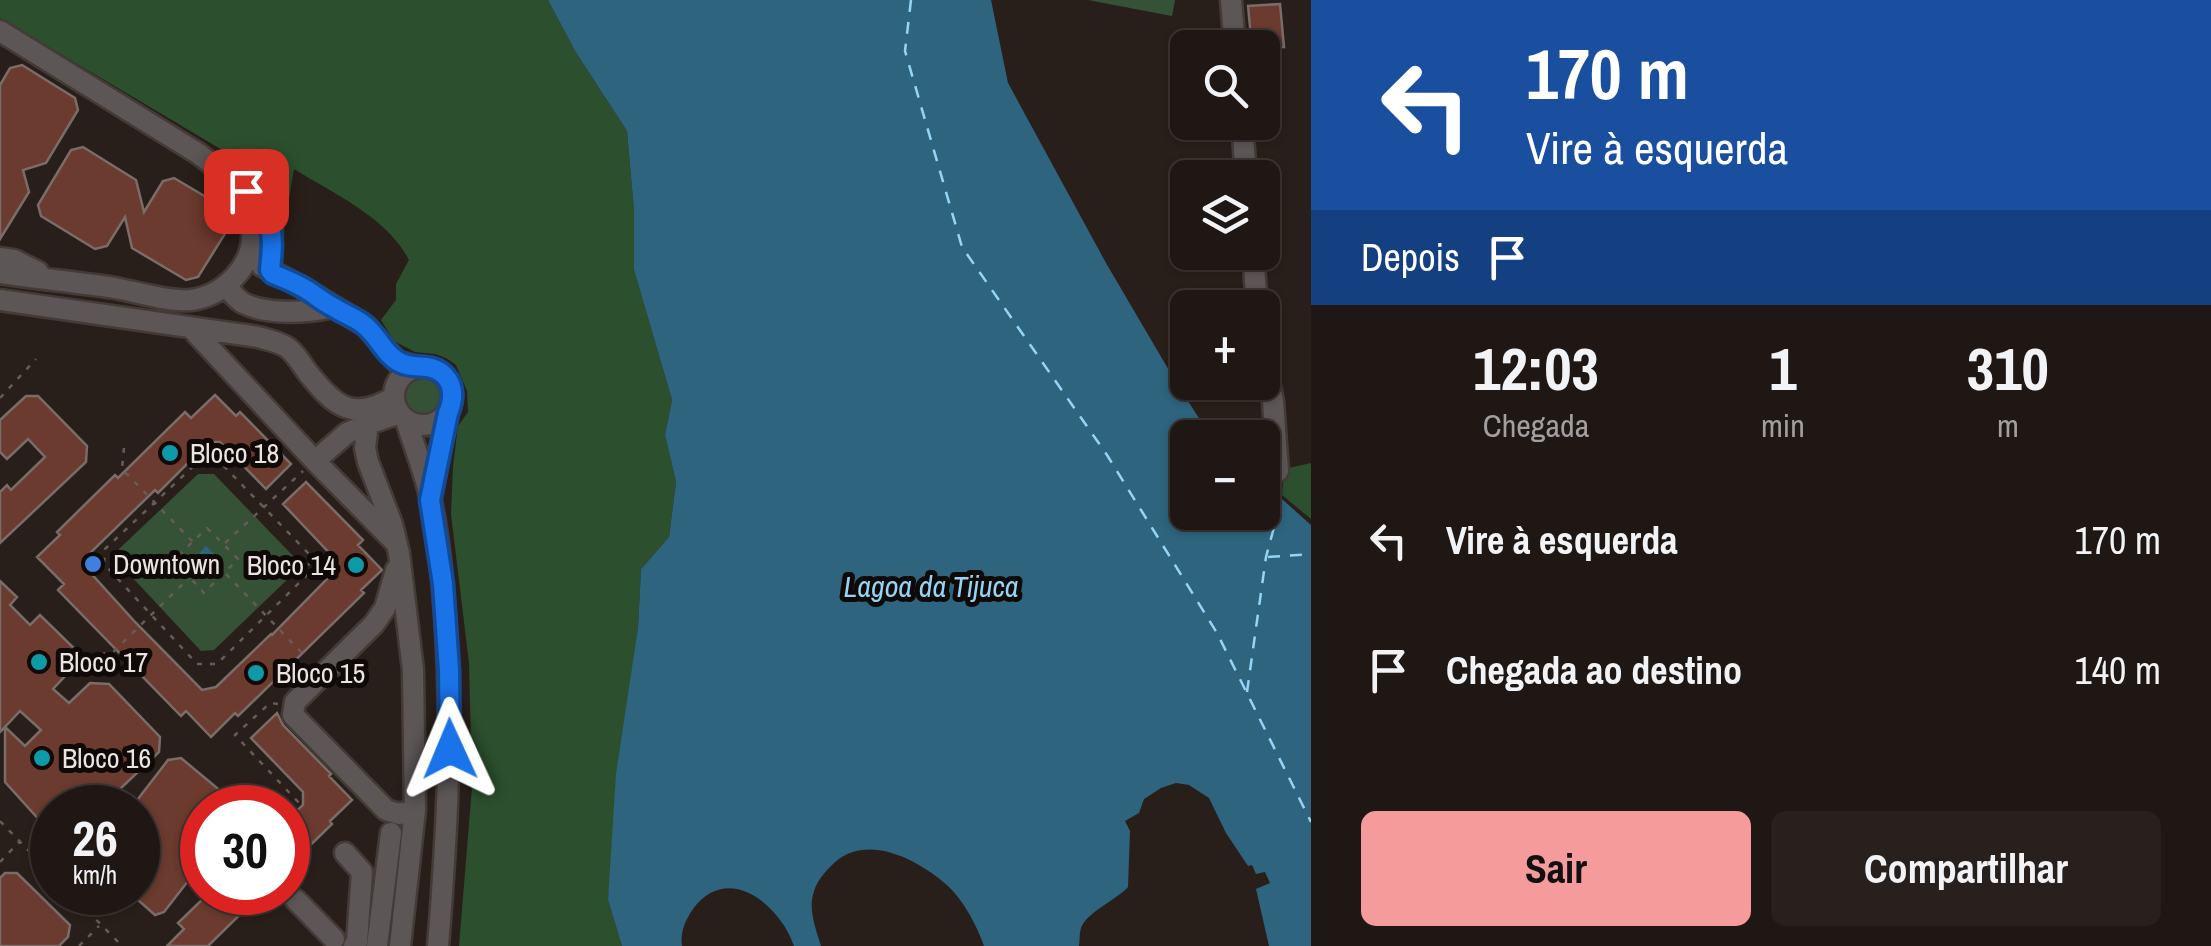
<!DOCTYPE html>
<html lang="pt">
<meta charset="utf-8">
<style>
body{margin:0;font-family:"Archivo Narrow",sans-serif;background:#27201d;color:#f1f3f6;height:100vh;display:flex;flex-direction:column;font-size:38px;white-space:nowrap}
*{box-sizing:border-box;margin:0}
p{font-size:32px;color:#a19fa0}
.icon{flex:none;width:55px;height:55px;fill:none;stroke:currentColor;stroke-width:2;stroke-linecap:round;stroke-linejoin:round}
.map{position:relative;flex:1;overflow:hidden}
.details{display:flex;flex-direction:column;background:#1f1714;width:900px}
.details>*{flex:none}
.guide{background:#1a4fa0;color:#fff;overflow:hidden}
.fabs{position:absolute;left:1170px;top:30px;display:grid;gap:20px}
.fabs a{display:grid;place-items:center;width:110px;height:110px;border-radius:15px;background:#1f1714;box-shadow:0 2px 8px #0004,0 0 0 2px #3c3634;font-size:50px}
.speed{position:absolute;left:30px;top:785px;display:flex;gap:20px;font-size:50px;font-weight:700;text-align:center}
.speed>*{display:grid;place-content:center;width:130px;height:130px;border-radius:50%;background:#1f1714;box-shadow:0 2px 8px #0004,0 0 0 2px #3c3634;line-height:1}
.speed small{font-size:25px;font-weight:400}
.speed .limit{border:15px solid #d22;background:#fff;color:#111}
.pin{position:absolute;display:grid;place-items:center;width:85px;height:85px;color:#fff;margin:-42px;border-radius:20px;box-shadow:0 5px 15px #0006}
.me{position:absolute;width:110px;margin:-55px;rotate:359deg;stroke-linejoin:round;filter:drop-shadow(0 0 8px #0008)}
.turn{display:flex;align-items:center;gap:35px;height:210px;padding:0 50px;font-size:45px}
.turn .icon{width:130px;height:130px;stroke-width:2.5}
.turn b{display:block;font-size:70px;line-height:85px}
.then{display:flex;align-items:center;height:95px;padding:0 50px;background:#0003;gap:20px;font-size:38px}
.eta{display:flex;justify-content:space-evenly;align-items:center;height:170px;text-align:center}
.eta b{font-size:60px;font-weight:700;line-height:70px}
.button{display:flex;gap:20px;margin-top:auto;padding:20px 50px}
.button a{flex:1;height:115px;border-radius:15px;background:#f59b9b;color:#111;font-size:40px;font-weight:700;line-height:115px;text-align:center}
.button a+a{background:#27201d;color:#f1f3f6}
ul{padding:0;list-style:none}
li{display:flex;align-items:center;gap:30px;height:130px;padding:0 50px}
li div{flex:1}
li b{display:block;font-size:38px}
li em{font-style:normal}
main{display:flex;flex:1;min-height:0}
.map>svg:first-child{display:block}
.green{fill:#365236}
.forest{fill:#2c502e}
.water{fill:#2e647e}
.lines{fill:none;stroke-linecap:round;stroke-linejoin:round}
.ferry{stroke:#95d4f6;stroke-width:2.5;stroke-dasharray:12 10;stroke-linecap:butt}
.building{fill:#6a3b2e;stroke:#7a6c68;stroke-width:2.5;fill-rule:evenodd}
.minor-casing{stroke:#443b36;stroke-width:25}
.path{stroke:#665c58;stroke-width:2.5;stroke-dasharray:5 8;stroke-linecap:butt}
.minor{stroke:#5c5657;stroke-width:20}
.route-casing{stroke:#114b97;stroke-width:25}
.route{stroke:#1a73e8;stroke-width:18}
.culture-dot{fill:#0f9aa8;stroke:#0f0a08;stroke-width:4}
.shop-dot{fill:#3f7fe0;stroke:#0f0a08;stroke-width:4}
.labels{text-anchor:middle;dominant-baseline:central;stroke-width:10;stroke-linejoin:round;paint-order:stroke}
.poi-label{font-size:28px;fill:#ebe4e0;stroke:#0f0a08;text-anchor:start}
.water-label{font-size:30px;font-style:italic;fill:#95d4f6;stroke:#0f0a08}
</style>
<main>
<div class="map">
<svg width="1311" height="946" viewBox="0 0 1311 946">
<rect width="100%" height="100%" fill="#291f1a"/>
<!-- green -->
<path class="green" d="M1088,0h87l-3,16z
M402 396a22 22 0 1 1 44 0a22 22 0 1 1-44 0Z
M198,474h16l82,85 -4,16 -78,75 -13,1 -84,-90 2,-12z"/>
<!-- forest -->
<path class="forest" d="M0,0h548l27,51 52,80 7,80v59l38,130 -7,35 11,47 -7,55 -28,32 -3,59 -30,272 14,46h-163l13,-159 -3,-124 -18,-149 2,-48 5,-40 10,-14 -1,-21 -11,-26 -10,-7 -11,-4 -20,-2 -21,-11 -13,-21 15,-20v-16l13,-24c-22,-43 -75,-66 -115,-91l-8,48 -19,-27 -43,-39 -224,-133z
M1311,463v56l-29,-24 2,-26z"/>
<!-- water -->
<path class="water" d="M548,0h443l17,83 98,180 71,121 27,42 12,11 -28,1v74h74l1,-30 48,43v421h-42l-13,-57 14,-6 -5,-11 -9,2 -4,-9 -4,1 -22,-33 -17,-35 -20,-13 -13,-2 -15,5 -17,11 -5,14 -14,8 5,10 -2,56c-12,13 -42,26 -47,41 -2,6 -1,12 -2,18h-95c-7,-20 -20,-45 -36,-60 -30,-27 -85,-56 -118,-19 -10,10 -16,19 -18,33 -2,14 5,33 9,46h-27c-3,-7 -6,-15 -11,-22 -22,-33 -62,-53 -90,-15 -8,12 -13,23 -11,37h-60l-14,-46 8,-126 22,-146 3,-59 28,-32 7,-55 -11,-47 7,-35 -38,-130v-59l-7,-80 -52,-80z
M206,546l14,14 -16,15 -13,-13z"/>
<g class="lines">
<!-- ferry -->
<path class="ferry" d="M911,0l-6,51 57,196 145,208 110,178 94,189
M1268,557l43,-3
M1247,692l19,-135 13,-48"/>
</g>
<!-- building -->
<path class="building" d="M1280,4l4,43 -32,1 -4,-42z
M22,65l53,33 3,12 -32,53 -23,7 6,22 -29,47v-154l10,-17z
M83,147l53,33 8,32 19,-31 11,-3 54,32 3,14 -33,53 -12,3 -54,-32 -7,-31 -18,29 -12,3 -54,-33 -3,-11 33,-55z
M215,395l21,21 4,-4 51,52 -25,25 -46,-47h-11l-51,51 -3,-3 -65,63 -2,17 48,53 66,67 14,-3 55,-53 1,1 62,-63 1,-13 -52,-55 23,-22 57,58 -5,5 24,25 -21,20 3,3 -126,123 -3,-3 -24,24 -25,-26 -5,5 -123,-126 6,-6 -27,-27 23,-22 -3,-3 58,-57 3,3 67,-66 6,6z
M26,396h12l49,50 -1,16 -86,81v-51l7,-7 4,5 34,-33 -17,-18 -21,20 -7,-7v-32z
M0,581l17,16 -7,8 20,20 10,-10 43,42 -30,32 16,14 21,-20 19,1 51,53 -1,15 -59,56h-48v26l-47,-52v-55l-5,5zM20,711l21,19 -16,16 -20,-19z
M277,713l6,12 48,49 -2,2 23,24 -22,21 2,3 -44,43v-48l15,-14v-13l-52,-54z
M181,758l60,50h-39v55l-38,49 -9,3 -17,-15v-92h-7l37,-48z
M5,873h12l53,52 -2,12 -9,9h-59v-68z
M210,892h53l-55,54h-41l17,-17 -6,-6z"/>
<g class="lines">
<defs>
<path id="minor" d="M1231,0l4,48
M0,31l199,123 46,37 17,17 10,21 -2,41 3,4
M1242,122l4,56
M1253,252l4,56
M0,258l14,2 24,12
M262,266l38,20 66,40 30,35 21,6
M0,273c38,6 77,9 115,15 22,4 54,14 76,12 32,-4 63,-34 61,-67 -1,-16 -8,-30 -15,-44
M226,285c5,7 10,14 17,18 23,12 65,10 89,4
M0,300l258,37c10,3 22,5 30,11 8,6 14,17 20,25 27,34 45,49 86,24
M192,329l123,132 79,80
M1262,347l11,54 5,70
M394 396a29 29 0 1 1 58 0a29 29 0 1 1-58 0Z
M406,420c8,26 19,53 25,81 8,37 11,76 14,114 8,111 2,220 -7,331
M315,461l32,-28 21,-9
M431,498l16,-85
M396,570l-11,38 -11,16 -79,78 -2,13 93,95 13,4 16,-4
M345,853l17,19 -5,70 -3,4
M296,900l38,39
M377,946l14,-113
M400,946l15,-136 -2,-140 -14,-117 -7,-29 -24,-62 -3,-14 3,-24 32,-11"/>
</defs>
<!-- minor casing -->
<use href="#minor" class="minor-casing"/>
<!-- path -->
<path class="path" d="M0,398l36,-39
M124,448l-2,21 71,73
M200,460h18l92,95 -3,20 -90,89h-20l-93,-100 1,-15z
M1279,488v21
M207,528l31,31 -34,34 -30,-33z
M225,543l78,-72
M226,574l76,79
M88,658l26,-7 75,-73
M278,704l-8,-1 -35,32 64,68 -11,12
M0,821l52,54
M0,862l20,-21
M69,892l53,54
M79,946l20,-20"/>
<!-- minor -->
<use href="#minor" class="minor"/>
</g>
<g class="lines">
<defs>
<path id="route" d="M246,191c28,29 28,41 24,79l3,4c10,4 20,8 29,13 11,6 21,15 33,21 9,6 19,9 28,16 15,11 21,31 38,39 15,7 31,-1 44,13 10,11 8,25 3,37l-18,87 13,84 6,86 1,79"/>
</defs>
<!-- route casing -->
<use href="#route" class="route-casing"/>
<!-- route -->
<use href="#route" class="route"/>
</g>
<!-- markers -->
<g class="culture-dot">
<circle cx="170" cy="453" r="10"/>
<circle cx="356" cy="565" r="10"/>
<circle cx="39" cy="662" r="10"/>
<circle cx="256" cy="673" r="10"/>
<circle cx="42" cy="758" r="10"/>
</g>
<circle class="shop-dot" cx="93" cy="564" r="10"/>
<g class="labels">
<!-- poi labels -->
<g class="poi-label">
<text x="190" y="453">Bloco 18</text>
<text x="113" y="564">Downtown</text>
<text x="336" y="565" text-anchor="end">Bloco 14</text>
<text x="59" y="662">Bloco 17</text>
<text x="276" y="673">Bloco 15</text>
<text x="62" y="758">Bloco 16</text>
</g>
<!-- water labels -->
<g class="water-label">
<text x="931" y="586">Lagoa da Tijuca</text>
</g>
</g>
</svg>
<div class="fabs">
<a><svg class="icon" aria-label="search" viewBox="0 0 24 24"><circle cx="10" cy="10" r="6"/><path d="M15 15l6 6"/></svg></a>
<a><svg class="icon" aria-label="layers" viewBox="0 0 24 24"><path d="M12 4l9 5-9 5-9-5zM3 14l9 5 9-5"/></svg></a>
<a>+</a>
<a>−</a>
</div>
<div class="speed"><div>26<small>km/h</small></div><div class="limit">30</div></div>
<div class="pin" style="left:246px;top:191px;background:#d93025"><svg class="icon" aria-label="arrive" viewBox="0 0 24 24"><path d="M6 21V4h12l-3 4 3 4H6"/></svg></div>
<svg class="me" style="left:450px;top:749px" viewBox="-20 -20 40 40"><path d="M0-17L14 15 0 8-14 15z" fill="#1a73e8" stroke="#fff" stroke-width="4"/></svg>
</div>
<section class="details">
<div class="guide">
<div class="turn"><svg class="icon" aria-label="left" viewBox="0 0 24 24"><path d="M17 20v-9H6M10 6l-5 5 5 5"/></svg><div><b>170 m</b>Vire à esquerda</div></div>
<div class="then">Depois<svg class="icon" aria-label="arrive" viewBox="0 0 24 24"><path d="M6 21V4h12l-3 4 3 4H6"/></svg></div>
</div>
<div class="eta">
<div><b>12:03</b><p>Chegada</p></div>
<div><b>1</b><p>min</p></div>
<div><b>310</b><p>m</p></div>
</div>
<ul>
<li><svg class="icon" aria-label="left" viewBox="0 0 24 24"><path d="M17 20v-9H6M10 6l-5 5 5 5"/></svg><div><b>Vire à esquerda</b></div><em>170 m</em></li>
<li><svg class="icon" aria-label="arrive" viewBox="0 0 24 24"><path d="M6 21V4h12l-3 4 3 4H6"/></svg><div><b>Chegada ao destino</b></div><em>140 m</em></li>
</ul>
<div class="button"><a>Sair</a><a>Compartilhar</a></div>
</section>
</main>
